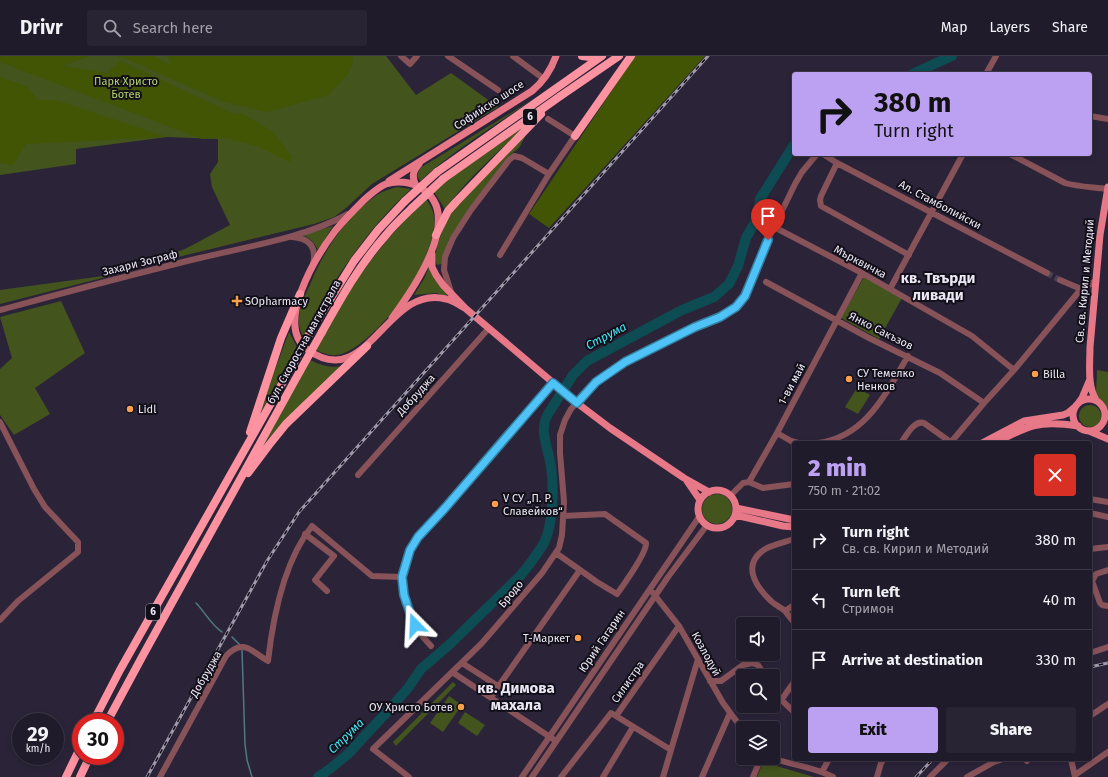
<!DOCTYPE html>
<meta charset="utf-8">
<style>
body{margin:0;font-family:"Fira Sans",sans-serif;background:#282433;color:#f1f3f6;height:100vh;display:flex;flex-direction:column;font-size:15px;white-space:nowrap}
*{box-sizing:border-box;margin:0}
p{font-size:13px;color:#a2a1a9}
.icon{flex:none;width:22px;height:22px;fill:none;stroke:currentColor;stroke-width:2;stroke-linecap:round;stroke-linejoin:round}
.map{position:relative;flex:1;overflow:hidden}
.panel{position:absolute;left:792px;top:385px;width:300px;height:320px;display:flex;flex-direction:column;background:#201b2b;border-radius:4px;box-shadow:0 2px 6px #0003,0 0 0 1px #3d3947}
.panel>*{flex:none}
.banner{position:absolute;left:792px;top:16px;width:300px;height:84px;border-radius:4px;box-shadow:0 2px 6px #0003,0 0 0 1px #3d3947;background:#bca0f2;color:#111;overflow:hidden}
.fabs{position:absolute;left:736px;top:561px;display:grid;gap:8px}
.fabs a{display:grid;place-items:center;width:44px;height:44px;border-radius:4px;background:#201b2b;box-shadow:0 2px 6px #0003,0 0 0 1px #3d3947;font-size:20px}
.speed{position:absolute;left:12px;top:657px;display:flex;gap:8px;font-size:20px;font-weight:700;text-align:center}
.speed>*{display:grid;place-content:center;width:52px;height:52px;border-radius:50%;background:#201b2b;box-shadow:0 2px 6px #0003,0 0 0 1px #3d3947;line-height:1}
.speed small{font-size:10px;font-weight:400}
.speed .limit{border:6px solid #d22;background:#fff;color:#111}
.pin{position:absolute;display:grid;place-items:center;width:34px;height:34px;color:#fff;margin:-41px -17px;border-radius:50% 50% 50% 0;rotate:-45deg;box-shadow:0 0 4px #0007}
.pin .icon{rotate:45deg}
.me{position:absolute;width:44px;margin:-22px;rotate:339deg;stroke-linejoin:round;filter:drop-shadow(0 0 3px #0008)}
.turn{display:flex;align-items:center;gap:14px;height:84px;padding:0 16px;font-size:18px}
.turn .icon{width:52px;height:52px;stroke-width:2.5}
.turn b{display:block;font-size:28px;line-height:34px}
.round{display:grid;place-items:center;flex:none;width:42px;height:42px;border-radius:4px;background:#282433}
.head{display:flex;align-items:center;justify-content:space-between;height:68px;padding:0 16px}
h1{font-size:24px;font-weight:800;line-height:30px;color:#bca0f2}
.cta{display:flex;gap:8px;margin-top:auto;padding:8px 16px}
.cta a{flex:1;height:46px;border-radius:4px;background:#bca0f2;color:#111;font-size:16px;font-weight:800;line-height:46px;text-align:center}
.cta a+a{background:#282433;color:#f1f3f6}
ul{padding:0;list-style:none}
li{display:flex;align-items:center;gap:12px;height:60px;padding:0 16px;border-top:1px solid #3d3947}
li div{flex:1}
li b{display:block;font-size:15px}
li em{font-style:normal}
header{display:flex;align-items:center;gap:24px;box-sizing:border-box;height:56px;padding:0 20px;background:#201b2b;border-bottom:1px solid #3d3947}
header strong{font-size:19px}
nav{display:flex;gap:22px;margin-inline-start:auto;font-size:14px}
.search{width:280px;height:36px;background:#282433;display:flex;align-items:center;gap:10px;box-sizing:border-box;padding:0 14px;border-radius:4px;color:#a2a1a9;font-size:15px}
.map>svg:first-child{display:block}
.green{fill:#43541c}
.forest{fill:#415504}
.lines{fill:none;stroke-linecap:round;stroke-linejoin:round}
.stream{stroke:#4f7a83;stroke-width:1.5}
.river{stroke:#0c4c52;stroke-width:10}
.minor-tunnel{stroke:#484155;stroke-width:6;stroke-dasharray:6 3;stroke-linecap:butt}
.minor{stroke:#885259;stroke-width:6}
.major{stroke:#e77888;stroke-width:7}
.highway{stroke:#fd92a0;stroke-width:8}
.rail-casing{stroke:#a09bac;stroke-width:3}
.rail{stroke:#120f18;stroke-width:1.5;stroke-dasharray:4.5;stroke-linecap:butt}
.highway-bridge{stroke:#fd92a0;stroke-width:8}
.route-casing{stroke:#337fa1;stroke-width:10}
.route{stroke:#4fc3f7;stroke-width:7}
.poi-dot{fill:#fa9f4e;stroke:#120f18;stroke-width:1.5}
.labels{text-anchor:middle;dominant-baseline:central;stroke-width:4;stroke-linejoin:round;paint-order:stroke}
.shield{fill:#120f18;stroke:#aaa6b3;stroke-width:1}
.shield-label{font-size:10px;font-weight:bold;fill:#ebe7f5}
.park-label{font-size:11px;fill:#b0d06c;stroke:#120f18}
.street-label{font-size:11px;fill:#ebe7f5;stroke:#120f18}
.poi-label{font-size:11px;fill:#ebe7f5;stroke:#120f18;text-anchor:start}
.water-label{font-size:12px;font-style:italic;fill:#45e9f7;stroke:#120f18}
.district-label{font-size:15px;font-weight:bold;fill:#ebe7f5;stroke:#120f18}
</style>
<header>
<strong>Drivr</strong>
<div class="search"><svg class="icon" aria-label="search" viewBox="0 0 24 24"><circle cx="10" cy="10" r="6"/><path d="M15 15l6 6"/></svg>Search here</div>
<nav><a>Map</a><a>Layers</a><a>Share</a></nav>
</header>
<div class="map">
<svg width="1108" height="721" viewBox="0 0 1108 721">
<rect width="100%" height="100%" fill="#2b2439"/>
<!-- green -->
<path class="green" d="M0,0h386l30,39 35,-22 47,34 -126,77 -26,24 -12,9 -20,7 -181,44 52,-19 45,-24 -18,-38 -2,-13 8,-12v-23l-51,-2 -91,12v15l-76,11z
M532,44c-38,26 -78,50 -112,81l-3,-5 3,-8z
M529,67c-29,27 -60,54 -84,86l-11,-17 11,-10z
M528,75l-9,17 -9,7 -47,64 -14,20 -7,25 -5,1c-6,-14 10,-46 18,-57z
M397,131l14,2c-45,41 -80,94 -108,148 -2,-5 -5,-12 -4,-18 0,-11 5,-22 10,-32 14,-35 36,-70 68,-92 6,-4 13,-6 20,-8z
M426,143c7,9 10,19 8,29 -3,22 -18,52 -31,70 -11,17 -46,56 -67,57 -7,1 -13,-2 -20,-5 9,-16 17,-33 27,-49 23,-37 51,-72 83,-102z
M333,170l-15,24c-4,-8 -7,-11 -15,-15z
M429,211c4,11 10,19 18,26l-1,3 -10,-3 -22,2 10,-16z
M118,218l-118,30v-14z
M864,221l38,21 -23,41 -38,-21z
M61,245l24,52 -50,35 15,26 -36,21 -14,-20v-46l12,-11 -12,-41z
M289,276l8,15 -42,76z
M310,304c12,6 21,8 34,6 -29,26 -59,51 -83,82h-2z
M1097,314l11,2v37l-3,-5 -9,-9z
M857,332l13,7 -12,19 -13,-7z
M1079 360a11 11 0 1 1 22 0a11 11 0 1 1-22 0Z
M702 453a15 15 0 1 1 30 0a15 15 0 1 1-30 0Z
M453,626l3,3 -60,61 -3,-4z
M449,640l13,9 -19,27 -13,-9z
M465,656l20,13 -8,11 -19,-13z
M763,706l51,15h-57z"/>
<!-- forest -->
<path class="forest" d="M0,0h90l-28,10 45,7 14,-12 113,53 7,-1 31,18 20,26 -3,5 -32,-16 -32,-8 -23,1 -202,-77z
M116,0h37l19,10 -5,-10h185l1,6 -5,12 -20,21 -61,17 -43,-10 -99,-44z
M635,0h70l-156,172 -20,-14z
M0,21l26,9 12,14h18l111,37 -141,7 -13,21 -13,-2z"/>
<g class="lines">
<!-- stream -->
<path class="stream" d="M196,547c9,9 15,22 26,29
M232,581l9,9
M242,594l3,94 2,16 5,17"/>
<!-- river -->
<path class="river" d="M912,18l40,-18
M318,721l13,-9 17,-14 40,-43 20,-23 13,-19 28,-24 71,-69c7,-8 21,-27 25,-35 8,-19 9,-54 6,-74 -2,-18 -13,-36 -3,-53l25,-39 14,-14 95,-51 32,-13 15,-13 9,-18 8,-28 12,-21 2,-18 34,-54"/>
<!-- minor-tunnel -->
<path class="minor-tunnel" d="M1047,217l13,7"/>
<!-- minor -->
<path class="minor" d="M401,0l9,8 7,-8
M448,0l50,34
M513,0l31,23
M986,18l10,-18
M1090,60l18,3
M823,98l14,9 210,110
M1010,98l55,29c13,4 29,4 43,6
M837,107l-16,33 -1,4 1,6 88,49
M774,171l88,46 110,63 42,34
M292,181c17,1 25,10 21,27
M500,199l49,-81 26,-38 -27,-17
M1060,224l21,9
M766,226l103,56 71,35 44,30
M890,233l73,-135
M452,239l-8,-25 1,-13 8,-19 18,-28 38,-50 5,-4 8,2 27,16
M0,254c67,-18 133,-36 200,-52 49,-12 104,-20 148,-44
M0,366l34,67 11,18 33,35v10l-60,49 -18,19
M777,377l14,8 7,2
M818,387c48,-6 68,-50 90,-87
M901,387c5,-7 13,-23 23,-20l25,18h3l32,-38 30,-33 67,-81 15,-8
M358,419l131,-147
M749,426l14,6 31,-4
M730,440l13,-13 6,-1 28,-49 85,-160
M1090,443l18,3
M1090,457l18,4
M305,478l29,22 -19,24 12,11
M794,483c-9,3 -19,5 -27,9 -26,15 -13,37 4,53 4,4 9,6 13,9 3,3 6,8 10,12
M1090,493l18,-2
M556,497l41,29 20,12c7,-10 30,-41 29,-51l-41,-29 -42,2
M1092,525l8,22 2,2 6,1
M1090,526l2,-1 4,-7 12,-4
M653,537l26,33 44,77 20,27
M785,555l9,-6
M431,590l-15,-17 -6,-16 -6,-18 -2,-18 8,-26 8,-14 27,-30 108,-124
M1090,597l18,-6
M462,607l36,23
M452,616l101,67
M710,625h11l22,-16 9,-2 6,2 7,11
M773,636l21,20
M491,641l89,-127
M782,643l12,-17
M616,660l55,34
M1090,660l18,-12
M772,702c20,7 42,9 61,19
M1071,703l4,18
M1027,705l1,-2
M822,716l7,-13
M1075,719l33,-23
M160,721l66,-121c17,-18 25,-5 42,5 5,-44 16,-100 44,-135l60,50 30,1
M409,721l-36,-28 109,-106 60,-70 17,-25 3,-13 2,-33 -4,-49v-18l5,-15 6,-11 25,-27 29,-20 70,-35 25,-10 16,-10 9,-11 17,-44 33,-68 7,-12 15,-18
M522,721l177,-260
M532,721l136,-200 39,-52
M561,721l50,-64 5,3 63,-90
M603,721l30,-50
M663,721l35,-118
M702,721l28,-64
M753,721l8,-19
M877,721l4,-14 3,-4
M930,721l18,-18
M967,721l27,-15 9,-3"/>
<!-- major -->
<path class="major" d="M389,125l143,-90c12,-10 19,-21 24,-35
M416,130c-4,-9 -4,-14 3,-22
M432,198v13l4,8 7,10 22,23 112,95 33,25 74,50 25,14
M392,262c20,-27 74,-103 29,-130 -10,-6 -24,-8 -35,-4 -8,3 -16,11 -22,16 -10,10 -20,20 -29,31 -18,24 -62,94 -27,119 60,43 79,-67 138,-51 7,1 13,6 19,9
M1073 359a16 16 0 1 1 32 0a16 16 0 1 1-32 0Z
M1096,344c-9,-15 -6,-36 -6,-53l10,-112 8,-48
M1079,346l3,-4 8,-19
M1089,375l19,8
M982,387l42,-22 39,-6 5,-2 7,-6
M995,387c34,-18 44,-23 83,-17
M687,425l13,19
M698 453a19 19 0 1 1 38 0a19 19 0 1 1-38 0Z
M736,452l58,12
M735,459l48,11 11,1"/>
<!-- highway -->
<path class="highway" d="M582,0l8,1 6,-1
M575,80l56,-80
M437,116l165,-116
M443,123l116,-82 60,-41
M436,179l12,-24 8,-9 85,-88
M313,271l41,-66 24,-31 27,-29
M322,276c19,-34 38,-68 64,-97 8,-10 17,-18 26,-27
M250,376l31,-94 19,-44
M248,417l21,-28 17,-21 81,-78
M93,666l27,-52 172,-304
M107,666l35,-65 158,-286
M66,721l15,-31
M80,721l10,-21"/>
<defs>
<path id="rail" d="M1090,611l18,-4
M147,721l120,-216 32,-49 409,-456
M916,721l17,-18"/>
</defs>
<!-- rail casing -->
<use href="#rail" class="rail-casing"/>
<!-- rail -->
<use href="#rail" class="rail"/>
<!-- highway-bridge -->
<path class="highway-bridge" d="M405,145l32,-29
M412,152l31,-29
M292,310l21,-39
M300,315l22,-39"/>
</g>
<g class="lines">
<defs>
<path id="route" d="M415,569l-5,-12 -6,-18 -2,-18 8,-27 8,-13 27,-29 108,-125 24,20 19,-21 29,-20 70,-35 25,-10 16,-10 9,-11 23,-56"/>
</defs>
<!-- route casing -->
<use href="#route" class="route-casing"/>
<!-- route -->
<use href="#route" class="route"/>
</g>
<!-- markers -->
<g class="poi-dot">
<path d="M235 239h4v4h4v4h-4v4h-4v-4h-4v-4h4z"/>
<circle cx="1035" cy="318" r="4"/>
<circle cx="849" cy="323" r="4"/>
<circle cx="130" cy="353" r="4"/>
<circle cx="495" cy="448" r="4"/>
<circle cx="578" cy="582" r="4"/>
<circle cx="461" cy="651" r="4"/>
</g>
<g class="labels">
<!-- shield labels -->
<g class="shield">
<rect x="523" y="53" width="14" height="16" rx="3"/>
<rect x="146" y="548" width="14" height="16" rx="3"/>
</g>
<g class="shield-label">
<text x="530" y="61">6</text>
<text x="153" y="556">6</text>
</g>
<!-- park labels -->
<g class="park-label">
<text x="126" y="25">Парк Христо<tspan x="126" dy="13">Ботев</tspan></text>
</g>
<!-- street labels -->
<g class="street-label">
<text transform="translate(489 49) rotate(-33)">Софийско шосе</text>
<text transform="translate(940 149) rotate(28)">Ал. Стамболийски</text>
<text transform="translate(860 206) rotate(28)">Мърквичка</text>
<text transform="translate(140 207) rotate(-14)">Захари Зограф</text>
<text transform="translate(1085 225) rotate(-85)">Св. св. Кирил и Методий</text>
<text transform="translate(881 275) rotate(27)">Янко Сакъзов</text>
<text transform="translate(304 286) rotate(-61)">бул. Скоростна магистрала</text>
<text transform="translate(792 328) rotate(-62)">1-ви май</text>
<text transform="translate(416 339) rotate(-48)">Добруджа</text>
<text transform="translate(511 538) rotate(-50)">Бродо</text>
<text transform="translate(602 585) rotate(-56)">Юрий Гагарин</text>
<text transform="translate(706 598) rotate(61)">Козлодуй</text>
<text transform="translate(206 618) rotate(-60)">Добруджа</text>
<text transform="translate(628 626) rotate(-55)">Силистра</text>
</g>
<!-- poi labels -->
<g class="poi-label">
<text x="245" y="245">SOpharmacy</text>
<text x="857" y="317">СУ Темелко<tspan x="857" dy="13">Ненков</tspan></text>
<text x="1043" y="318">Billa</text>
<text x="138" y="353">Lidl</text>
<text x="503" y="442">V СУ „П. Р.<tspan x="503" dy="13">Славейков“</tspan></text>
<text x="570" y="582" text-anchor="end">Т-Маркет</text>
<text x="453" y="651" text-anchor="end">ОУ Христо Ботев</text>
</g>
<!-- water labels -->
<g class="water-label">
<text transform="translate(606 280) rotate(-28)">Струма</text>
<text transform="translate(346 680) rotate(-44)">Струма</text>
</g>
<!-- district labels -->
<g class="district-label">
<text x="938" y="222">кв. Твърди<tspan x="938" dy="17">ливади</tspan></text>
<text x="516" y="632">кв. Димова<tspan x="516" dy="17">махала</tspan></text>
</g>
</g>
</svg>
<div class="fabs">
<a><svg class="icon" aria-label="sound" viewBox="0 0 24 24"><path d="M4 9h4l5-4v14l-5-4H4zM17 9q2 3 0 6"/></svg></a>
<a><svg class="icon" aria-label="search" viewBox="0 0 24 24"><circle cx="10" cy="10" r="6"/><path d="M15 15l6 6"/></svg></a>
<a><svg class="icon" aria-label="layers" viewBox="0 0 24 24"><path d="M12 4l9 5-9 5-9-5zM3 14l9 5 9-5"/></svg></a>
</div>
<div class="speed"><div>29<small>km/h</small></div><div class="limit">30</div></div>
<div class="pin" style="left:768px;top:184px;background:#d93025"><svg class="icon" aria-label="arrive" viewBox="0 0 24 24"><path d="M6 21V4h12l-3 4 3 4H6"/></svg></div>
<svg class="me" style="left:415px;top:569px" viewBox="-20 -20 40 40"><path d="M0-17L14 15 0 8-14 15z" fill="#4fc3f7" stroke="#fff" stroke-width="4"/></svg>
<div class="banner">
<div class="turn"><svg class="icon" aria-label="right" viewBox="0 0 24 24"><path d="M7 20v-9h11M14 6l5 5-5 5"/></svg><div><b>380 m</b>Turn right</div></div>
</div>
<section class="panel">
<div class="head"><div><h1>2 min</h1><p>750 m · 21:02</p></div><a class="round" style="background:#d93025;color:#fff"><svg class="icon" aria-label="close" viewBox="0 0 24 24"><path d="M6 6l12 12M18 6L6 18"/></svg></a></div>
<ul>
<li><svg class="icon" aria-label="right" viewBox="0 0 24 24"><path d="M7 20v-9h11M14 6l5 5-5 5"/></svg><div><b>Turn right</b><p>Св. св. Кирил и Методий</p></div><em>380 m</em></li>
<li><svg class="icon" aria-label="left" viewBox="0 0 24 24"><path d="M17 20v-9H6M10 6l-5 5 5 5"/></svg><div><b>Turn left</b><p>Стримон</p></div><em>40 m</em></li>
<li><svg class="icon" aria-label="arrive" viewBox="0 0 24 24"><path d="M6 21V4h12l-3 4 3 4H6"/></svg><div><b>Arrive at destination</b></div><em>330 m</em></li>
</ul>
<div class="cta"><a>Exit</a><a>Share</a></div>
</section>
</div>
